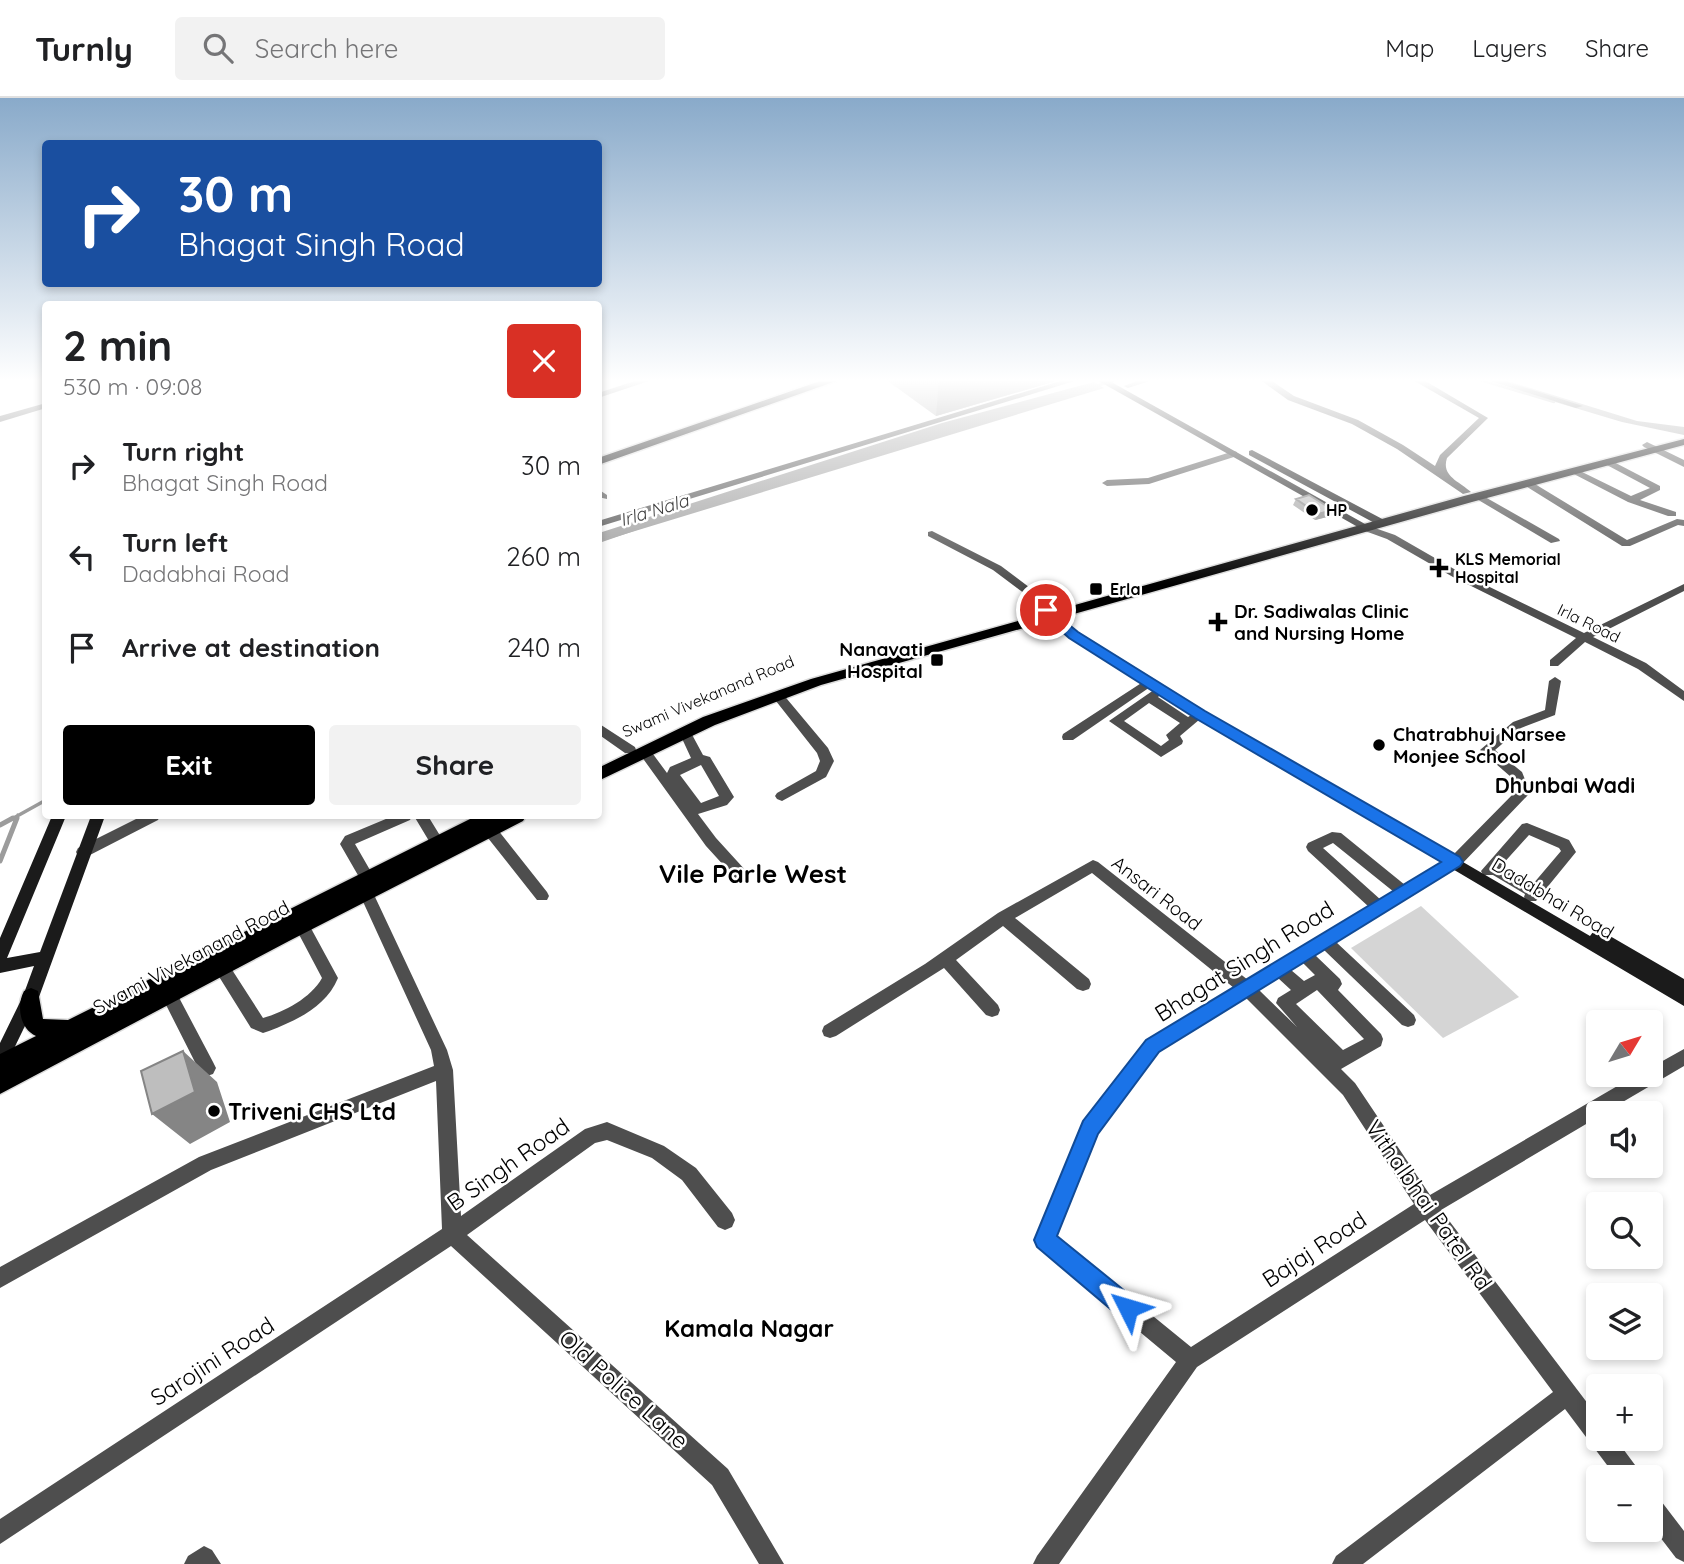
<!DOCTYPE html>
<meta charset="utf-8">
<style>
body{margin:0;font-family:Quicksand,sans-serif;background:#f2f2f2;color:#202124;height:100vh;display:flex;flex-direction:column;font-size:26px;white-space:nowrap}
*{box-sizing:border-box;margin:0}
p{font-size:23px;color:#757577}
.icon{flex:none;width:38px;height:38px;fill:none;stroke:currentColor;stroke-width:2;stroke-linecap:round;stroke-linejoin:round}
.map{position:relative;flex:1;overflow:hidden}
.drawer{position:absolute;left:42px;top:203px;width:560px;height:518px;display:flex;flex-direction:column;background:#fff;border-radius:7px;box-shadow:0 4px 10px #0003}
.drawer>*{flex:none}
.hud{position:absolute;left:42px;top:42px;width:560px;height:147px;border-radius:7px;box-shadow:0 4px 10px #0003;background:#1a4fa0;color:#fff;overflow:hidden}
.needle{width:46px;rotate:52deg}
.buttons{position:absolute;left:1586px;top:912px;display:grid;gap:14px}
.buttons a{display:grid;place-items:center;width:77px;height:77px;border-radius:7px;background:#fff;box-shadow:0 4px 10px #0003;font-size:35px}
.pin{position:absolute;display:grid;place-items:center;width:60px;height:60px;color:#fff;margin:-30px;border:4px solid #fff;border-radius:50%;box-shadow:0 2px 7px #0007}
.me{position:absolute;width:77px;margin:-38px;rotate:310deg;stroke-linejoin:round;filter:drop-shadow(0 0 5px #0008)}
.turn{display:flex;align-items:center;gap:24px;height:147px;padding:0 21px;font-size:32px}
.turn .icon{width:91px;height:91px;stroke-width:2.5}
.turn b{display:block;font-size:49px;line-height:60px}
.round{display:grid;place-items:center;flex:none;width:74px;height:74px;border-radius:7px;background:#f2f2f2}
.overview{display:flex;align-items:center;justify-content:space-between;height:119px;padding:0 21px}
h1{font-size:42px;font-weight:700;line-height:52px}
.cta{display:flex;gap:14px;margin-top:auto;padding:14px 21px}
.cta a{flex:1;height:80px;border-radius:7px;background:#000;color:#fff;font-size:28px;font-weight:700;line-height:80px;text-align:center}
.cta a+a{background:#f2f2f2;color:#202124}
ul{padding:0;list-style:none}
li{display:flex;align-items:center;gap:21px;height:91px;padding:0 21px}
li div{flex:1}
li b{display:block;font-size:26px}
li em{font-style:normal}
header{display:flex;align-items:center;gap:42px;box-sizing:border-box;height:98px;padding:0 35px;background:#fff;border-bottom:2px solid #e0e0e0}
header strong{font-size:33px}
nav{display:flex;gap:38px;margin-inline-start:auto;font-size:24px}
.search{width:490px;height:63px;background:#f2f2f2;display:flex;align-items:center;gap:18px;box-sizing:border-box;padding:0 24px;border-radius:7px;color:#757577;font-size:26px}
.map>svg:first-child{display:block}
.green{fill:#d5d5d5}
.water{fill:#9c9c9c}
.lines{fill:none;stroke-linecap:round;stroke-linejoin:round}
.stream-far2{stroke:#9c9c9c;stroke-width:2.5}
.stream-far1{stroke:#9c9c9c;stroke-width:3.5}
.stream{stroke:#9c9c9c;stroke-width:5}
.primary-casing{stroke:#dbdbdb;stroke-width:3}
.street{fill:#4e4e4e;fill-rule:evenodd}
.secondary{fill:#1b1b1b;fill-rule:evenodd}
.primary{fill:#000;fill-rule:evenodd}
.wall{fill:#a3a3a3}
.shaded-wall{fill:#858585}
.building{fill:#bebebe;stroke:#858585;stroke-width:2}
.route{fill:#1a73e8;stroke:#114b97;stroke-width:2}
.poi-dot{fill:#000;stroke:#fff;stroke-width:2.5}
.labels{text-anchor:middle;dominant-baseline:central;stroke-width:5;stroke-linejoin:round;paint-order:stroke}
.far-poi-label{font-size:16px;font-weight:bold;fill:#000;stroke:#fff;text-anchor:start}
.far-street-label{font-size:16px;fill:#000;stroke:#fff}
.far-water-label{font-size:18px;font-style:italic;fill:#3d3d3d;stroke:#fff}
.poi-label{font-size:19px;font-weight:bold;fill:#000;stroke:#fff;text-anchor:start}
.street-label{font-size:19px;fill:#000;stroke:#fff}
.neighbourhood-label{font-size:21px;font-weight:bold;fill:#000;stroke:#fff}
.near-street-label{font-size:23px;fill:#000;stroke:#fff}
.near-poi-label{font-size:23px;font-weight:bold;fill:#000;stroke:#fff;text-anchor:start}
.near-neighbourhood-label{font-size:24px;font-weight:bold;fill:#000;stroke:#fff}
.district-label{font-size:26px;font-weight:bold;fill:#000;stroke:#fff}
</style>
<header>
<strong>Turnly</strong>
<div class="search"><svg class="icon" aria-label="search" viewBox="0 0 24 24"><circle cx="10" cy="10" r="6"/><path d="M15 15l6 6"/></svg>Search here</div>
<nav><a>Map</a><a>Layers</a><a>Share</a></nav>
</header>
<div class="map">
<svg width="1684" height="1466" viewBox="0 0 1684 1466">
<rect width="100%" height="100%" fill="#fff"/>
<!-- green -->
<path class="green" d="M1421,808l98,91 -76,41 -92,-90z"/>
<!-- water -->
<path class="water" d="M1490,281h11l136,42 47,6v8l-62,-13 -97,-29z
M1094,284l10,6 -505,154v-9l343,-110z"/>
<g class="lines">
<!-- stream-far2 -->
<path class="stream-far2" d="M1477,281l77,23
M1096,288l23,-7
M598,444l55,-19"/>
<!-- stream-far1 -->
<path class="stream-far1" d="M10,722l36,-20
M16,722l2,-5"/>
<!-- stream -->
<path class="stream" d="M0,727l13,-7
M0,763l17,-43"/>
<defs>
<path id="primary" d="M826,281h16l-244,86v-7z
M1684,341v6l-212,57 -651,183 -106,40 -117,56v-13l105,-51 108,-38 653,-183z
M476,718h22l-1,2 6,-2h23l-3,5 -234,120 -289,153v-40l36,-18c-16,-7 -20,-30 -12,-45l7,-3 7,3 5,28 25,1z"/>
</defs>
<!-- primary casing -->
<use href="#primary" class="primary-casing"/>
<!-- street -->
<path class="street" d="M641,281h14l-57,19v-5z
M1067,281h14l-483,148v-6z
M1142,281h14l-28,9 -4,-2z
M1259,281h10l25,17 64,24 45,25 32,21 5,-11 39,-37 -68,-39h11l66,39 -41,40c-6,18 12,23 24,34l-8,2 -66,-45 -45,-25 -64,-24z
M1484,281h14l85,27 -7,2z
M46,305v5l-46,14v-6z
M1647,344l37,18v7l-40,-20 -2,-2z
M1234,353l3,1v4l-88,28 -42,2 -5,-3 5,-3 41,-2z
M1608,361l52,27v4l-20,10 36,12v4h-8l-40,-14 -60,-31 8,-2 55,27 19,-8 -45,-24v-4z
M1524,383h6l97,59 50,-21 7,1v6l-6,-1 -48,21h-8l-98,-61z
M598,391l9,6v4l-9,-2z
M1478,395l81,46 1,2 -9,2 -76,-45 -2,-2z
M1369,428l26,9 66,38 123,60 100,-49v7l-91,46 53,26 38,28v10l-46,-32 -53,-27 -27,24h-8v-6l26,-22 -123,-61 -66,-38 -22,-8v-4z
M932,433l69,35 57,43 -6,3 -4,-1 -55,-41 -65,-34v-4z
M1555,579l6,4 -6,34 -34,13 -26,22 27,22 8,20 -2,3 -68,71 -124,76 78,73 2,5 -2,5 -6,2 -6,-2 -78,-75 -9,5 25,24 2,5 -4,6 43,44 2,5 -2,7 -40,23 14,14 75,112 208,-121h12v-6l34,-19v17l-80,47h-6v4l-157,93 157,207v21h17l23,31 3,8h-25l-51,-68 -202,155h-31l4,-8 217,-164 -128,-172 -228,147 -138,197h-26l4,-8 139,-194 -138,-115 -3,-7 50,-118 62,-81 87,-53 -142,-115 -77,45 74,61 2,5 -2,5 -6,2 -6,-2 -74,-63 -47,34 42,45 2,5 -2,5 -6,2 -6,-2 -42,-47 -108,68 -6,2 -6,-2 -2,-5 2,-5 101,-62 73,-51 95,-53 5,2 150,118 121,-73 -61,-56 -2,-4 2,-4 24,-11 9,1 64,52 45,-27 66,-67 -5,-14 -31,-27 33,-28 32,-12 4,-29zM1333,745l61,49 -13,8 -58,-52zM1303,865l12,12 -11,6 -13,-11zM1278,880l13,12 -13,8 -2,5 21,24 -38,-37zM1317,892l47,49 -21,11 -47,-46zM1246,900l97,97 71,109 -223,143 -135,-110 42,-103 61,-83z
M1149,580l4,1 2,3 -2,3 -80,55h-10l-1,-3 1,-3z
M1161,587l6,4 -9,8 30,20 12,-7 6,4 -26,22 3,5 -1,3 -21,13 -52,-36zM1149,605l31,20 -14,12 3,5 -8,6 -37,-25z
M778,594l4,1 46,55 6,13 -8,16 -44,24 -5,-2 -2,-3 2,-3 39,-22 4,-10 -3,-8 -45,-57z
M598,625l37,24 1,3 -1,3h-10l-27,-19z
M685,630l4,1 14,26 7,2 24,40 -7,8 -29,9 18,24 31,34 2,4 -2,4h-10l-31,-34 -67,-93 6,-5 5,2 17,23 3,-6 21,-9 -12,-26zM701,667l18,31 -18,7 -21,-28z
M142,718h18l-2,4 -70,36h-10l-2,-4 2,-4z
M393,718h19l-2,4 -55,24 19,33 -6,5 79,168 6,20 8,146 124,-87 22,-7 57,24 32,22 36,45 3,7 -3,7 -7,3 -7,-3 -36,-47 -30,-22 -45,-18 -12,3 -128,92 261,234 56,95h-25l-47,-79 -261,-239 -451,298v-25l442,-290 -6,-148 -225,89 -211,118v-21l199,-110 235,-91 -3,-16 -77,-168 5,-5 -19,-33 5,-8z
M414,718h14l16,26 -2,4h-10z
M1527,725l42,17 7,12 -40,49h-10l-2,-4 1,-3 -32,-19h-10l-2,-4 41,-47zM1529,737l30,13 2,3 -28,33 -32,-18z
M489,726l5,1 53,67 2,4 -2,4h-10l-53,-67 -2,-4 2,-4z
M302,821l5,2 31,57c-12,29 -41,42 -69,53l-6,2 -12,-5 -38,-61 2,-5 6,-2 6,2 36,56c21,-6 48,-20 59,-40l-28,-53 3,-4z
M169,890l6,2 38,72 3,6 -3,6 -6,2 -6,-2 -40,-79 2,-5z
M1650,1396l8,3 26,34v31l-8,-4 -26,-34z
M204,1448l8,4 9,14h-37l4,-8z"/>
<!-- secondary -->
<path class="secondary" d="M1095,281h11l268,150 -9,2z
M1252,352l136,72 1,2 -9,2 -131,-71v-4z
M1046,509l4,1 27,24 127,79 386,225 3,-4 5,-2 5,2 81,47v27l-488,-289 -127,-79 -27,-26 -2,-2z
M52,718h14l-59,142 33,-6 51,-136h14l-66,181 -33,68 -6,3v-25l23,-47 11,-30 -34,7v-35z"/>
<!-- primary -->
<use href="#primary" class="primary"/>
</g>
<!-- wall -->
<path class="wall" d="M885,281h178l-127,37z
M1296,401l35,17 -16,4 -22,-15z"/>
<!-- shaded-wall -->
<path class="shaded-wall" d="M939,281h124l-127,37z
M1333,412l-2,6 -16,4 3,-6z
M183,953l34,31 13,40 -40,22 -38,-30z"/>
<!-- building -->
<path class="building" d="M1309,397l24,15 -15,4 -22,-15z
M183,953l12,41 -43,22 -11,-43z"/>
<!-- sky -->
<linearGradient id="sky" x2="0" y2="1"><stop stop-color="#89aaca"/><stop offset="0.58" stop-color="#fff"/><stop offset="1" stop-color="#fff" stop-opacity="0"/></linearGradient>
<rect width="1684" height="487" fill="url(#sky)"/>
<!-- route -->
<path class="route" d="M1046,508l32,26 127,79 255,146 3,5 -3,4 -301,186 -61,82 -41,102 79,64 3,8 -3,9 -8,3 -8,-3 -83,-70 -3,-7 49,-119 63,-81 295,-178 -246,-144 -126,-80 -28,-25 -2,-3z"/>
<!-- markers -->
<g class="poi-dot">
<circle cx="1312" cy="412" r="7"/>
<path d="M1435.5 459.5h7v7h7v7h-7v7h-7v-7h-7v-7h7z"/>
<rect x="1089" y="484" width="14" height="14" rx="3.5"/>
<path d="M1214.5 513.5h7v7h7v7h-7v7h-7v-7h-7v-7h7z"/>
<rect x="930" y="555" width="14" height="14" rx="3.5"/>
<circle cx="1379" cy="647" r="7"/>
<circle cx="214" cy="1013" r="7"/>
</g>
<g class="labels">
<!-- far-poi labels -->
<g class="far-poi-label">
<text x="1326" y="412">HP</text>
<text x="1455" y="461">KLS Memorial<tspan x="1455" dy="18">Hospital</tspan></text>
<text x="1110" y="491">Erla</text>
</g>
<!-- far-street labels -->
<g class="far-street-label">
<text transform="translate(1589 525) rotate(26)">Irla Road</text>
<text transform="translate(708 598) rotate(-23)">Swami Vivekanand Road</text>
</g>
<!-- far-water labels -->
<g class="far-water-label">
<text transform="translate(654 412) rotate(-17)">Irla Nala</text>
</g>
<!-- poi labels -->
<g class="poi-label">
<text x="1234" y="513">Dr. Sadiwalas Clinic<tspan x="1234" dy="22">and Nursing Home</tspan></text>
<text x="923" y="551" text-anchor="end">Nanavati<tspan x="923" dy="22">Hospital</tspan></text>
<text x="1393" y="636">Chatrabhuj Narsee<tspan x="1393" dy="22">Monjee School</tspan></text>
</g>
<!-- street labels -->
<g class="street-label">
<text transform="translate(1157 795) rotate(38)">Ansari Road</text>
<text transform="translate(1553 800) rotate(31)">Dadabhai Road</text>
<text transform="translate(191 859) rotate(-28)">Swami Vivekanand Road</text>
</g>
<!-- neighbourhood labels -->
<g class="neighbourhood-label">
<text x="1565" y="687">Dhunbai Wadi</text>
</g>
<!-- near-street labels -->
<g class="near-street-label">
<text transform="translate(1244 863) rotate(-32)">Bhagat Singh Road</text>
<text transform="translate(508 1066) rotate(-35)">B Singh Road</text>
<text transform="translate(1429 1107) rotate(55)">Vithalbhai Patel Rd</text>
<text transform="translate(1314 1151) rotate(-33)">Bajaj Road</text>
<text transform="translate(212 1263) rotate(-33)">Sarojini Road</text>
<text transform="translate(624 1291) rotate(42)">Old Police Lane</text>
</g>
<!-- near-poi labels -->
<g class="near-poi-label">
<text x="228" y="1013">Triveni CHS Ltd</text>
</g>
<!-- near-neighbourhood labels -->
<g class="near-neighbourhood-label">
<text x="749" y="1230">Kamala Nagar</text>
</g>
<!-- district labels -->
<g class="district-label">
<text x="753" y="775">Vile Parle West</text>
</g>
</g>
</svg>
<div class="buttons">
<a><svg class="needle" viewBox="-14 -14 28 28"><path d="M0-13l5 13h-10z" fill="#e53935"/><path d="M0 13l5-13h-10z" fill="#757577"/></svg></a>
<a><svg class="icon" aria-label="sound" viewBox="0 0 24 24"><path d="M4 9h4l5-4v14l-5-4H4zM17 9q2 3 0 6"/></svg></a>
<a><svg class="icon" aria-label="search" viewBox="0 0 24 24"><circle cx="10" cy="10" r="6"/><path d="M15 15l6 6"/></svg></a>
<a><svg class="icon" aria-label="layers" viewBox="0 0 24 24"><path d="M12 4l9 5-9 5-9-5zM3 14l9 5 9-5"/></svg></a>
<a>+</a>
<a>−</a>
</div>
<div class="pin" style="left:1046px;top:512px;background:#d93025"><svg class="icon" aria-label="arrive" viewBox="0 0 24 24"><path d="M6 21V4h12l-3 4 3 4H6"/></svg></div>
<svg class="me" style="left:1128px;top:1210px" viewBox="-20 -20 40 40"><path d="M0-17L14 15 0 8-14 15z" fill="#1a73e8" stroke="#fff" stroke-width="4"/></svg>
<div class="hud">
<div class="turn"><svg class="icon" aria-label="right" viewBox="0 0 24 24"><path d="M7 20v-9h11M14 6l5 5-5 5"/></svg><div><b>30 m</b>Bhagat Singh Road</div></div>
</div>
<section class="drawer">
<div class="overview"><div><h1>2 min</h1><p>530 m · 09:08</p></div><a class="round" style="background:#d93025;color:#fff"><svg class="icon" aria-label="close" viewBox="0 0 24 24"><path d="M6 6l12 12M18 6L6 18"/></svg></a></div>
<ul>
<li><svg class="icon" aria-label="right" viewBox="0 0 24 24"><path d="M7 20v-9h11M14 6l5 5-5 5"/></svg><div><b>Turn right</b><p>Bhagat Singh Road</p></div><em>30 m</em></li>
<li><svg class="icon" aria-label="left" viewBox="0 0 24 24"><path d="M17 20v-9H6M10 6l-5 5 5 5"/></svg><div><b>Turn left</b><p>Dadabhai Road</p></div><em>260 m</em></li>
<li><svg class="icon" aria-label="arrive" viewBox="0 0 24 24"><path d="M6 21V4h12l-3 4 3 4H6"/></svg><div><b>Arrive at destination</b></div><em>240 m</em></li>
</ul>
<div class="cta"><a>Exit</a><a>Share</a></div>
</section>
</div>
